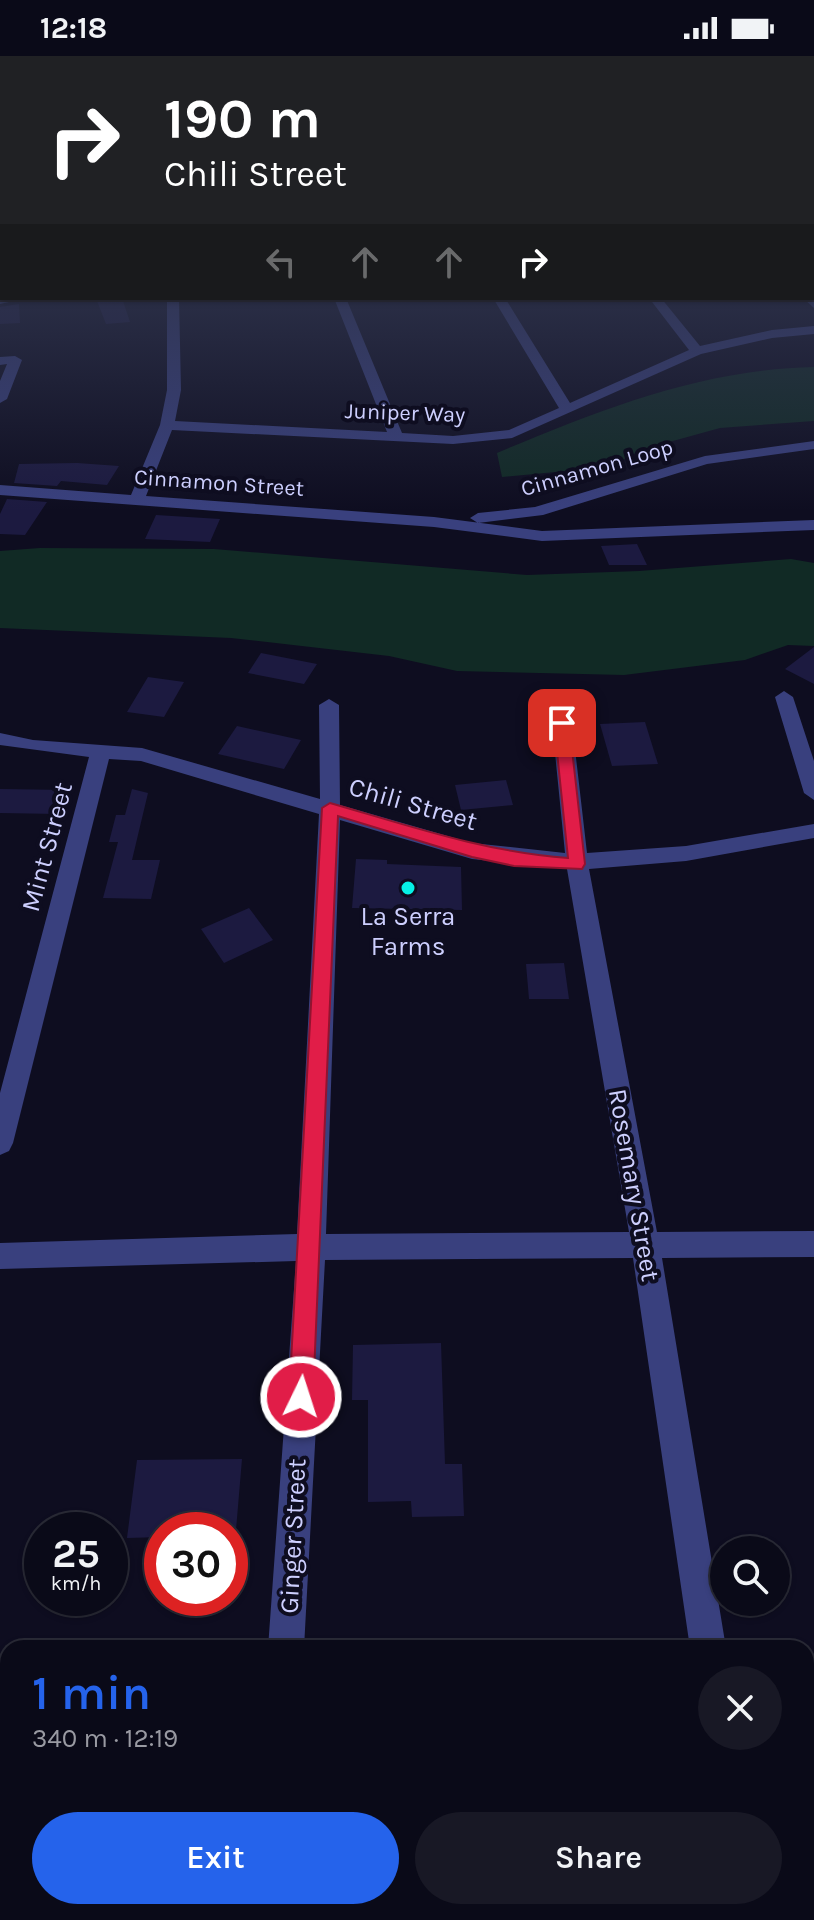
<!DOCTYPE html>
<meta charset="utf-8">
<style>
body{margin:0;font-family:Karla,sans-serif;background:#181825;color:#f1f3f6;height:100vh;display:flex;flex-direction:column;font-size:30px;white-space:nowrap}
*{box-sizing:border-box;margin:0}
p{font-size:26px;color:#999aa2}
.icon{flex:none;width:44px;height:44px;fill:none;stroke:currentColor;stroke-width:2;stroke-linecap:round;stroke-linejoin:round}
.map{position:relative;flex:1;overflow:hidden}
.sheet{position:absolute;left:0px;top:1584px;width:814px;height:280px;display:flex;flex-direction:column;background:#0a0a18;border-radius:24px 24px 0 0;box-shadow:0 2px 6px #0004,0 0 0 2px #2a2b37}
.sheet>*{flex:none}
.top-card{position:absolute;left:0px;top:0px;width:814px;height:244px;box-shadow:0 2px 6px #0004,0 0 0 2px #2a2b37;background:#202124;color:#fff;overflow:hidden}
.controls{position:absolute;left:710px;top:1480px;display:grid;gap:16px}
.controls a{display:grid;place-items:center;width:80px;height:80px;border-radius:50%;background:#0a0a18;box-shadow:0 2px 6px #0004,0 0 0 2px #2a2b37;font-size:40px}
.speed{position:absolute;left:24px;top:1456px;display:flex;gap:16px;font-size:40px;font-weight:700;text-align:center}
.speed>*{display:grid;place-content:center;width:104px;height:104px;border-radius:50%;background:#0a0a18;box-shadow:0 2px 6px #0004,0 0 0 2px #2a2b37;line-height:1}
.speed small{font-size:20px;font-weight:400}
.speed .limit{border:12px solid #d22;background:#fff;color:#111}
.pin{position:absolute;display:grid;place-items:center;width:68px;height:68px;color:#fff;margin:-34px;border-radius:16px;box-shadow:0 4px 12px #0006}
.me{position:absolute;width:88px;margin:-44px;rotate:4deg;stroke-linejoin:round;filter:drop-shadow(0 0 6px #0008)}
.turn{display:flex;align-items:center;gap:28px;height:168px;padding:0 32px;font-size:36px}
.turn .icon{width:104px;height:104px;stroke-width:2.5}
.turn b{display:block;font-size:56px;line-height:68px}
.lanes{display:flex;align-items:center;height:76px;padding:0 32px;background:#0003;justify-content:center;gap:40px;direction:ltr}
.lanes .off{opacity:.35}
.round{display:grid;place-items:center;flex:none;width:84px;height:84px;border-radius:42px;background:#181825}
.overview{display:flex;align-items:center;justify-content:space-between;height:136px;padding:0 32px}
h1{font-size:48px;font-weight:600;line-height:60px;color:#2563eb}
.primary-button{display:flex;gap:16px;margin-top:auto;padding:16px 32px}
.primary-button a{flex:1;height:92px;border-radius:48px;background:#2563eb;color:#fff;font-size:32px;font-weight:600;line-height:92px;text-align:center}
.primary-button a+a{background:#181825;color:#f1f3f6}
.status{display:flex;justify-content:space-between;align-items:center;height:56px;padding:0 40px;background:#0a0a18;direction:ltr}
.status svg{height:22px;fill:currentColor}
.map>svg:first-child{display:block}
.green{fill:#112a25}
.building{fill:#1c1a40}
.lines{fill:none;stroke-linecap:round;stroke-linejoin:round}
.minor{fill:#39407e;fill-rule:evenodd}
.route{fill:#e11d48;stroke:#92132f;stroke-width:2}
.poi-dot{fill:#06f1e7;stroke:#0e0d20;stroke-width:3}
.labels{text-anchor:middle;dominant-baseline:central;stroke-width:8;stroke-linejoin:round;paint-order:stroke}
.far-street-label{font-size:22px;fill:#cdcffe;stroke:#0e0d20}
.street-label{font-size:26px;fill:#cdcffe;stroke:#0e0d20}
.poi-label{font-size:26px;fill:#cdcffe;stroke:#0e0d20}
</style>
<div class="status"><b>12:18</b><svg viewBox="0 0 49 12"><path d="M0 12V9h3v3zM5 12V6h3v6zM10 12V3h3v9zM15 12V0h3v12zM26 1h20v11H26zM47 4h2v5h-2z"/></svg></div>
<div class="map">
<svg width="814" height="1864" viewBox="0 0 814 1864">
<rect width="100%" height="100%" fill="#0e0d20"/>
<!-- green -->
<path class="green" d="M814,311v54l-94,7 -76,21 -35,18 -107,10 -5,-24c102,-43 205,-84 317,-86z
M40,492l174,1 313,26 112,-4 152,-12 23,4v83l-26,-1 -43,15 -121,15 -167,-4 -68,-15 -158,-18 -231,-10v-77z"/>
<!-- building -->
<path class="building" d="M122,242l8,24 -24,2 -9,-23z
M19,248l1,19 -20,1v-17z
M77,407l42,3 -12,19 -46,-4 -4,5 -43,-3 5,-19z
M7,443l40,3 -22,33 -25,-1v-20z
M156,459l64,4 -10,23 -65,-3z
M637,488l10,21h-38l-8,-19z
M814,591v37l-29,-15z
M261,597l56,11 -13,20 -56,-11z
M148,621l36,5 -20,35 -37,-5z
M645,666l13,42 -46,2 -12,-42z
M237,670l64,14 -17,29 -66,-15z
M506,724l7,25 -52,5 -6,-25z
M0,733l67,1 -8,24 -59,-1z
M132,733l16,4 -16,67h28l-9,39 -48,-1 15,-56h-9l7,-27h9z
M356,803l31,1v4l74,3 1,43 -110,-2z
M249,852l24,32 -49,23 -23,-34z
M564,907l5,36h-40l-3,-35z
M441,1287l4,121h17l2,52 -52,1 -1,-16 -43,1v-102h-16l1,-55z
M242,1403l-6,71h-74v7l-35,1 10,-78z"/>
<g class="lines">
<!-- minor -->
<path class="minor" d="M813,239l1,1v12l-11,-10z
M0,240l2,2h25l-27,6z
M167,242h12l2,92 -6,31 212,11 -53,-134h12l56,135 51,3 56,-6 50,-22 -66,-110h12l65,105 119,-53 -40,-52h12l39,48 72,-16 42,-4v8l-42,4 -71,16 -189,84 -59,6 -281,-14 -26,66 288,21 108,14 272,-11v10l-272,11 -108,-14 -434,-32v-10l131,10 29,-70 7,-35z
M15,300l7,4 -15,39 -7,4v-22l7,-17 -7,1v-8z
M814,385v8l-107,15 -164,51 -65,8 -8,-5 8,-5 57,-6 170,-51z
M784,635l9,6 21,64v39l-10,-7 -29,-96z
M329,643l10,6 1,100 132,38 93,10 -13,-130 10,-6 10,6 15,130 99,-7 128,-22v14l-128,23 -97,8 68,363 157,-1v26l-152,1 64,390h-36l-57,-390 -308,2 -21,388h-36l28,-387 -296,8v-26l297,-9 22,-420 -178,-53 -32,-2 -96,384 -4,8 -9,4v-62l89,-336 -89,-12v-12l33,7 109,8 178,51 -1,-94zM340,764l132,39 95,10 62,363 -303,2z
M252,1856h40v8h-40z
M728,1856h40l1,8h-40z"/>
</g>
<!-- sky -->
<linearGradient id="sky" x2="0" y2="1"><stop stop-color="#080712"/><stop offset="0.43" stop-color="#30354e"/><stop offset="1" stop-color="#30354e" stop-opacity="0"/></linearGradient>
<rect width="814" height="455" fill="url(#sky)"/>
<!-- route -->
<path class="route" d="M562,662l7,5 16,141 -3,5 -68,-3 -42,-9 -134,-41 -25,581 -4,9 -8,3 -9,-3 -3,-9 33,-589 8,-5c80,23 155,49 238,55l-14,-135z"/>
<!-- markers -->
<circle class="poi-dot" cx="408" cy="832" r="8"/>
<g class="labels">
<!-- far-street labels -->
<g class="far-street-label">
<text transform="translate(405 357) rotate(2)">Juniper Way</text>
<text transform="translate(597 412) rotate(-16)">Cinnamon Loop</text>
<text transform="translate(219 427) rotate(4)">Cinnamon Street</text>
</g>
<!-- street labels -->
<g class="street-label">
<text transform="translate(413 748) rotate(16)">Chili Street</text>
<text transform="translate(47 791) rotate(-75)">Mint Street</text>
<text transform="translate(634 1129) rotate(80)">Rosemary Street</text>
<text transform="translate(293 1480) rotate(-87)">Ginger Street</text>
</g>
<!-- poi labels -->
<g class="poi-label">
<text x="408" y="860">La Serra<tspan x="408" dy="30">Farms</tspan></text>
</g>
</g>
</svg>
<div class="controls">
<a><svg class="icon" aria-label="search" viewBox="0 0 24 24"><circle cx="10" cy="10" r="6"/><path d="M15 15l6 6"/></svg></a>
</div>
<div class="speed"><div>25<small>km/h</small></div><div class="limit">30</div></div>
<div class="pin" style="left:562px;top:667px;background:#d93025"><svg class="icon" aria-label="arrive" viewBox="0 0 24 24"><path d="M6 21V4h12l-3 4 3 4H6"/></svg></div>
<svg class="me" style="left:301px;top:1341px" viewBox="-20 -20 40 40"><circle r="17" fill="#e11d48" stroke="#fff" stroke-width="3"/><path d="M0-11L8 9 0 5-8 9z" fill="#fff"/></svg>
<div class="top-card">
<div class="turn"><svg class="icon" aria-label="right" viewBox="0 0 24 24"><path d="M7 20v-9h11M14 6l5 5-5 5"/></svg><div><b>190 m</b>Chili Street</div></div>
<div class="lanes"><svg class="icon off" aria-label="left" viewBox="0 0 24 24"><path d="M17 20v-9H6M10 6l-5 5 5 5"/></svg><svg class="icon off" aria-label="ahead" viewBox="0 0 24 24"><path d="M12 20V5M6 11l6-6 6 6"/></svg><svg class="icon off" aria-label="ahead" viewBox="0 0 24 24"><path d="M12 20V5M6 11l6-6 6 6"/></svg><svg class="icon" aria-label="right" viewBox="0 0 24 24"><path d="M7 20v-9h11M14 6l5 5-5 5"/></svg></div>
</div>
<section class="sheet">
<div class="overview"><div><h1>1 min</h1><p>340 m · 12:19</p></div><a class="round"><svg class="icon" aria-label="close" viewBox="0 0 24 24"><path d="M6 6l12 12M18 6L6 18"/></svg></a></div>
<div class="primary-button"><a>Exit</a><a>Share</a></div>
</section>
</div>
